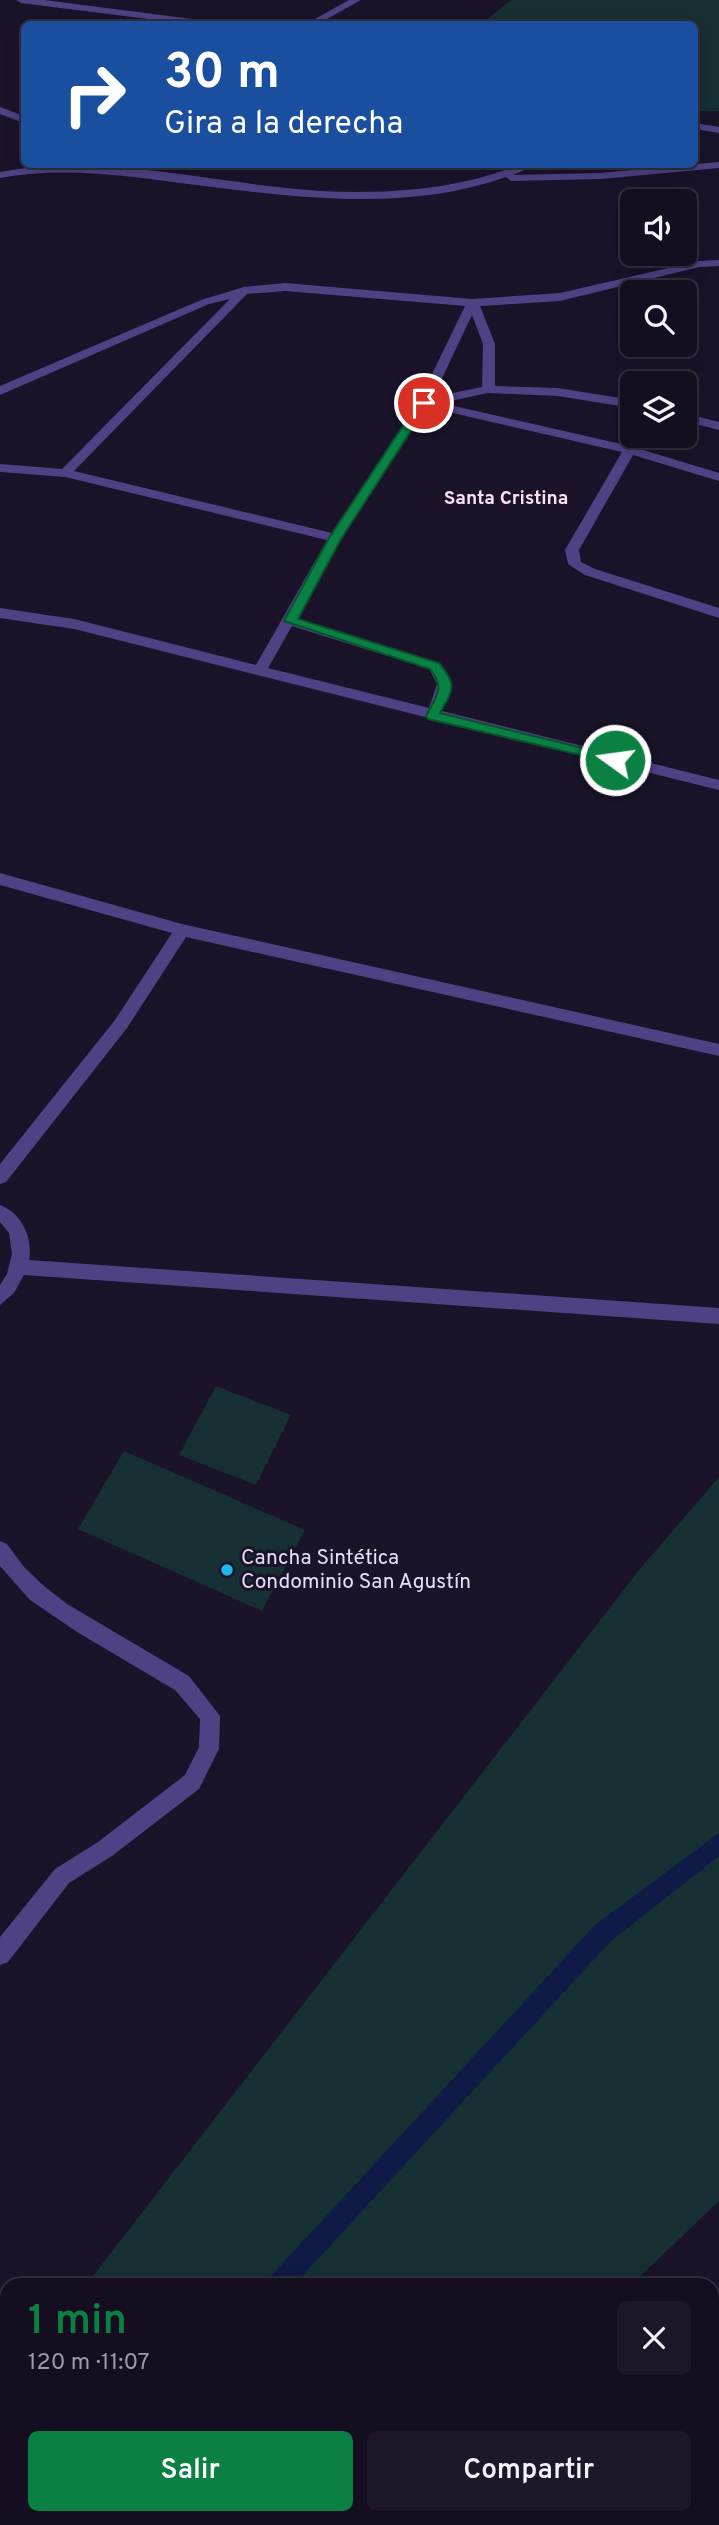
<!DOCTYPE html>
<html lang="es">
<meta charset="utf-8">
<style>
body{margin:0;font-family:Overpass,sans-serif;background:#1d1729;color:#f1f3f6;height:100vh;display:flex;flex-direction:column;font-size:26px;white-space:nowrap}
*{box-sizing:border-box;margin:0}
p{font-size:23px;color:#9d9ca5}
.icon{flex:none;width:38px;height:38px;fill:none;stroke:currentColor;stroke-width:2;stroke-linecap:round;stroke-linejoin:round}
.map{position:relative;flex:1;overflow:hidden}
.details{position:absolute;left:0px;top:2278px;width:719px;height:247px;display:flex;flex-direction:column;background:#140e20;border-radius:21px 21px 0 0;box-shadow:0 4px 18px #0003,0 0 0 2px #332e3e}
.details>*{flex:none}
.top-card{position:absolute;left:21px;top:21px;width:677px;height:147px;border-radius:10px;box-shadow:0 4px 18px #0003,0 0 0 2px #332e3e;background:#1a4fa0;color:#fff;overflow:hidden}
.controls{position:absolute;left:620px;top:189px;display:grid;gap:14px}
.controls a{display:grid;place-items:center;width:77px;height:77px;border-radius:10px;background:#140e20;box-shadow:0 4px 18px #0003,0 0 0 2px #332e3e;font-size:35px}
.pin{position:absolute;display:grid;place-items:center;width:60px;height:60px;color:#fff;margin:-30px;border:4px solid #fff;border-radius:50%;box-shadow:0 2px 7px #0007}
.me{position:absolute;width:77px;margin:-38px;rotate:284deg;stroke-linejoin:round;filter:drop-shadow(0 0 5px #0008)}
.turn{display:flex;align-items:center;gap:24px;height:147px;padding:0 28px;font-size:32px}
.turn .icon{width:91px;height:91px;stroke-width:2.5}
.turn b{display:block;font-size:49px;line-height:60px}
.round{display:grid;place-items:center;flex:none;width:74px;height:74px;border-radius:10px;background:#1d1729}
.summary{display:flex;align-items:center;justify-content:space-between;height:119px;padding:0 28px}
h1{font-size:42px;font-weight:600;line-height:52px;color:#0b8043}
.cta{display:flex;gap:14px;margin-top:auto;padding:14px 28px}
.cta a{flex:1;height:80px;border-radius:10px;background:#0b8043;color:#fff;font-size:28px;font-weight:600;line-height:80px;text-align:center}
.cta a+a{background:#1d1729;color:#f1f3f6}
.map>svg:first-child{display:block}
.green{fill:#163033}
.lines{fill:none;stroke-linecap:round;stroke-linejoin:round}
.stream{fill:#0f1b46;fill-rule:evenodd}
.street{fill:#4e4285;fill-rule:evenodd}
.route{fill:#0b8043;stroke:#07532c;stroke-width:2}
.poi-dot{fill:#19b9ee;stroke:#1a132a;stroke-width:2.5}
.labels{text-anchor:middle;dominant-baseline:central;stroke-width:6;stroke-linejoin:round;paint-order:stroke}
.far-neighbourhood-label{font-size:19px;font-weight:bold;fill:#fde0ee;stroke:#1a132a}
.poi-label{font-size:21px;fill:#e6defd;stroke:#1a132a;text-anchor:start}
</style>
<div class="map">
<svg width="719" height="2525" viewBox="0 0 719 2525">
<rect width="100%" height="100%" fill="#1a132a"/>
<!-- green -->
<path class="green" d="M511,0h208v111h-24v-87h-214z
M216,1386l75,29 -35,70 -77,-30z
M124,1451l181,79 -43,81 -184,-82z
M719,1477v724l-88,84h-545l553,-715z
M7,2388v130h383l-7,7h-383v-128z"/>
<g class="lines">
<!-- stream -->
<path class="stream" d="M719,1833v23l-108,85 -318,345h-28l4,-8 326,-353z
M55,2518h28l-2,7h-29z"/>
<!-- street -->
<path class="street" d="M16,0h28l164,21 5,3h-25l-167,-21z
M349,0h12l-43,24h-12z
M0,107l24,9v7l-24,-9z
M695,123l24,4v6l-24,-4z
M719,162v6l-119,11 -89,2 -5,-4c-104,37 -220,19 -326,6 -61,-8 -119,-16 -180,-5v-6c117,-22 237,20 355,20 39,0 78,-3 116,-12 23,-5 43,-16 67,-16l-25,11 87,-2z
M719,260v6l-20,1 -139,34 -80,5 15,38v42l63,2 74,12v8l-74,-12 -70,-3 -47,10 189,43 89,27v8l-86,-26 -54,95 2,12 14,7 124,39v10l-134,-43 -17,-11 -3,-14 57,-98 -195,-45 -86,131 -45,80 143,45 12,21 -9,27 277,69v10l-282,-70 -5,1 -7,-4 -351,-88 -74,-11v-10l74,11 182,46 71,-125 -262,-63 -65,-5v-8l62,5 168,-170 -21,5 -209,91v-9l201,-86 43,-13 41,-4 187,16 88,-6 139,-32zM285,291l180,15 -47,97 -86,130 -258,-62 173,-177zM472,315l11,29 -1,43 -49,10zM292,626l137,43 8,15 -8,24 -161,-40z
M684,413l35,9v8l-35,-9z
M0,873l182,51 537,120v12l-533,-119 -59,91 -121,154 -6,2v-20l115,-144 57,-87 -172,-48z
M0,1205c22,8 33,33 29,55l690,48v16l-695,-49 -10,18 -14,12v-20l7,-11 5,-20 -3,-21 -9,-11z
M0,1541l7,3 17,23 20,19 23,18 122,72 31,40 -1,33 -20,40 -87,67 -43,27 -61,79 -8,3v-28l55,-68 43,-27 87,-67 14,-28 1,-28 -25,-29 -98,-58 -47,-32 -30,-34z"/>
</g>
<!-- route -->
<path class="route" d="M424,399l5,4 -88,136 -43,80 141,44c19,23 14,26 1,50l175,43 6,4 -2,4 -191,-45 -2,-3c10,-20 20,-27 4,-47l-146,-48 45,-83 89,-135z"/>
<!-- markers -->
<circle class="poi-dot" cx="227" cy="1570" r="7"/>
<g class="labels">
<!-- far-neighbourhood labels -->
<g class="far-neighbourhood-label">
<text x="506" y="499">Santa Cristina</text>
</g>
<!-- poi labels -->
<g class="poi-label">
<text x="241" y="1558">Cancha Sintética<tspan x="241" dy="24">Condominio San Agustín</tspan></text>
</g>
</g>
</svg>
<div class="controls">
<a><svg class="icon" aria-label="sound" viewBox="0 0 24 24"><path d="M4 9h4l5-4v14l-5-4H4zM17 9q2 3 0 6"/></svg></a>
<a><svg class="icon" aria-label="search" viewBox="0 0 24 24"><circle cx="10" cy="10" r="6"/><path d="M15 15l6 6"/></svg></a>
<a><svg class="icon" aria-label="layers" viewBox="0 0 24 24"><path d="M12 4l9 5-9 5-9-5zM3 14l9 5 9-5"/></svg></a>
</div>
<div class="pin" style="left:424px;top:403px;background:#d93025"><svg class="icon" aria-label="arrive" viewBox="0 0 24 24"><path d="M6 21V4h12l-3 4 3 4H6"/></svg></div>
<svg class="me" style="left:615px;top:760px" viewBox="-20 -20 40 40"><circle r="17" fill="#0b8043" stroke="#fff" stroke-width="3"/><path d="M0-11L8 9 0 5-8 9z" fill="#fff"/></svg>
<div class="top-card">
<div class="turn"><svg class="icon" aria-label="right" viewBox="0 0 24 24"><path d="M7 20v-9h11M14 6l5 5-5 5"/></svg><div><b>30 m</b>Gira a la derecha</div></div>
</div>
<section class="details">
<div class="summary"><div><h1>1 min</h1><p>120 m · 11:07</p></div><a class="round"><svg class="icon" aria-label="close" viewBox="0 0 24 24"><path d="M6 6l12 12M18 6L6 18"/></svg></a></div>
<div class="cta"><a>Salir</a><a>Compartir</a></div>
</section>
</div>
